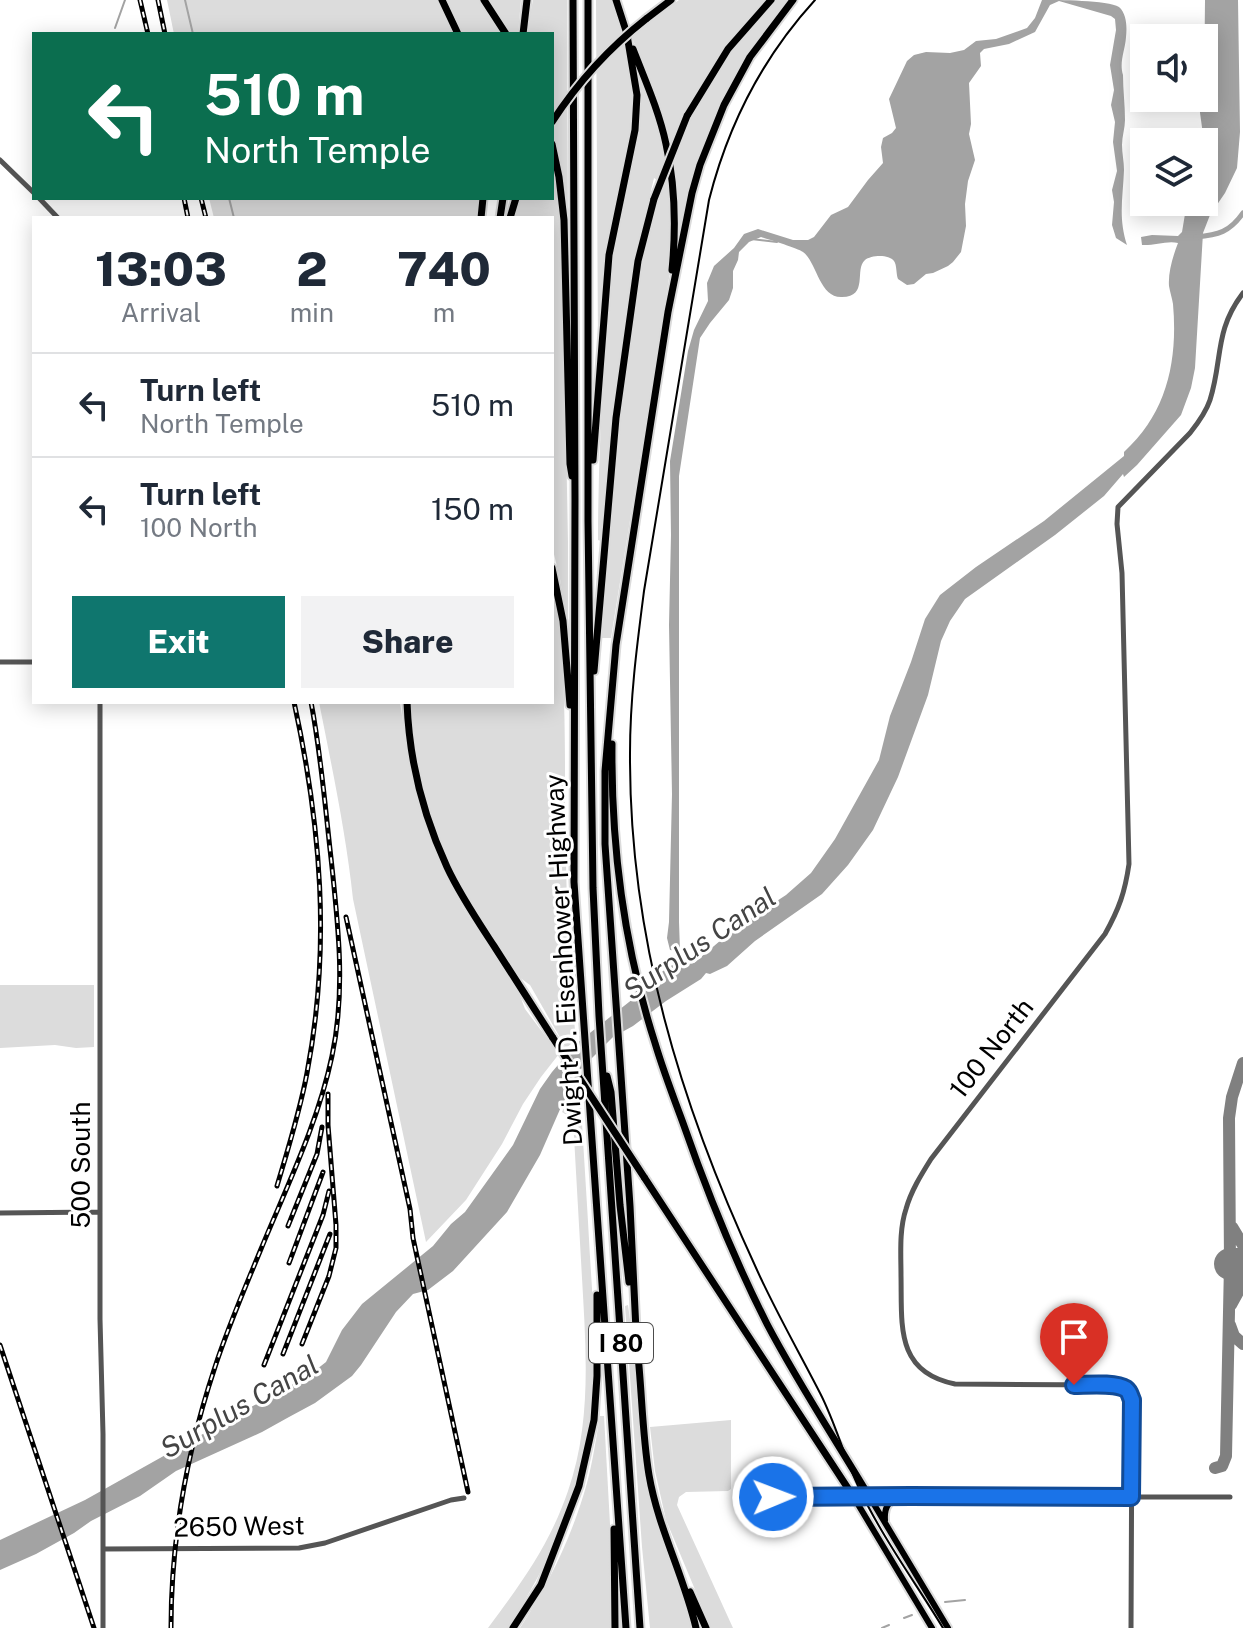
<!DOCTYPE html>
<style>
body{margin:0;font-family:"Public Sans",sans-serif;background:#f2f2f3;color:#1f2937;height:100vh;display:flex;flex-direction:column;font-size:30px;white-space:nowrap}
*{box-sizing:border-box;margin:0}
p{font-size:26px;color:#747a83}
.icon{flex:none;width:44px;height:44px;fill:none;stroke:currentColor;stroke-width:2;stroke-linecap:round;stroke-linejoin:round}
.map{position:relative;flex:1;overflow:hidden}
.side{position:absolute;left:32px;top:216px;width:522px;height:488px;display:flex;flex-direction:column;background:#fff;border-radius:0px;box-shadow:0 4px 20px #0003}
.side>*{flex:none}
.top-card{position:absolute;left:32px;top:32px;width:522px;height:168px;border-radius:0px;box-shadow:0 4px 20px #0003;background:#0b6e4f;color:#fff;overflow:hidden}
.fabs{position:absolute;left:1130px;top:24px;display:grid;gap:16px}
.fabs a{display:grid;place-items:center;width:88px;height:88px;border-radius:0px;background:#fff;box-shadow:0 4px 20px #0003;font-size:40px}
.pin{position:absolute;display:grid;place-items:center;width:68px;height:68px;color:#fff;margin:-82px -34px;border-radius:50% 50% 50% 0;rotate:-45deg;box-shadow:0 0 8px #0007}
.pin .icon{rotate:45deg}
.me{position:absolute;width:88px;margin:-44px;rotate:89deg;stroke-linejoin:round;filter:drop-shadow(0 0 6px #0008)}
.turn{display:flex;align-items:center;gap:28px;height:168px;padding:0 40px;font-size:36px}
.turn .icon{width:104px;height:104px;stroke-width:2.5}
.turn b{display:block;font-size:56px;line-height:68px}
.eta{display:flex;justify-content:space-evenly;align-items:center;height:136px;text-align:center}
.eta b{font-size:48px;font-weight:800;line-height:56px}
.cta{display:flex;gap:16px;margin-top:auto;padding:16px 40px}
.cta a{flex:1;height:92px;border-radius:0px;background:#0f766e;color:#fff;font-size:32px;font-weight:800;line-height:92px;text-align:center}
.cta a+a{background:#f2f2f3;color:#1f2937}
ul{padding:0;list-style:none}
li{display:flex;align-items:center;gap:24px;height:104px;padding:0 40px;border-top:2px solid #e0e1e3}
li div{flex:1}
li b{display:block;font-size:30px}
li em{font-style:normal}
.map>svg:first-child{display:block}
.green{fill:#dcdcdc}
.water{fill:#a3a3a3}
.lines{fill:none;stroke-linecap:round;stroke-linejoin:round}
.stream{stroke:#a3a3a3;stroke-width:2}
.canal{stroke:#a3a3a3;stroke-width:5}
.taxiway{stroke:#808080;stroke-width:12}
.runway{stroke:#808080;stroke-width:32}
.major-casing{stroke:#dbdbdb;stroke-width:10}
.highway-casing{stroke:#dbdbdb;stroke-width:11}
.minor{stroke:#555;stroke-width:5}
.major{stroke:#000;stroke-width:6}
.highway{stroke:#000;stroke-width:7}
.tram{stroke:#000;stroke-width:2}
.rail-casing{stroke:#000;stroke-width:5}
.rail{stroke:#fff;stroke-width:2;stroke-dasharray:6;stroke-linecap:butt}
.highway-bridge-casing{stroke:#dbdbdb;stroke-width:11;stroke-linecap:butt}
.highway-bridge{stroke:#000;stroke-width:7}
.route-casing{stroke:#114b97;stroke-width:20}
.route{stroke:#1a73e8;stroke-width:14}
.labels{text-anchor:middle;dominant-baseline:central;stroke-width:6;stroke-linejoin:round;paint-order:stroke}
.shield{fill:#fff;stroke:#4c4c4c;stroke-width:2}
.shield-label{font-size:24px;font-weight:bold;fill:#000}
.street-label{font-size:26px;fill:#000;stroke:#fff}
.water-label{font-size:28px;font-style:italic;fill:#444;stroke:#fff}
</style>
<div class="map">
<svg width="1243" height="1628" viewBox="0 0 1243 1628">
<rect width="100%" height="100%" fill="#fff"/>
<!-- green -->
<path class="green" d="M167,0h272l16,34h-281z
M445,0h35l23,34h-42z
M488,0h33l-3,34h-8z
M533,0h34l1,230 -6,-52 -10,-47v-97h-26z
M596,0h16l21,73 2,38 -18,93 -17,145h-2z
M679,0h87l-45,54 -27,43 -25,50 -11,-43 -27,-69z
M774,0h16c-17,23 -36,46 -51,71 -29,48 -49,103 -59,158h-2l-7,-69 29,-62 22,-34 14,-20z
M637,70c7,12 12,27 16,40 17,53 19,107 17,162l-59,366h-10c5,-95 13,-188 26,-281 8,-59 17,-118 35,-174l-8,-5c-29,119 -42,241 -53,363l-3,-1c0,-64 3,-127 7,-191 2,-30 3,-61 7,-92 9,-62 38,-123 25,-187z
M552,159l5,23 5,47 6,313v85l-8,-48 -8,-33v-328h-39l7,-20h32z
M209,198h271l-2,20h-264z
M552,580c14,75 13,150 13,226 1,78 3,156 11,234l-10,8 -36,-63 -11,-8c-20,-31 -42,-61 -59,-93 -31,-56 -46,-119 -49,-182h141z
M319,702h81l11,73 13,46 18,47 21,40 56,85 6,16 34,45 -18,23 -18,27 -21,40 -36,56 -40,42 -73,-343c-7,-66 -21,-131 -34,-197z
M0,985h94v62l-18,1 -21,-3 -55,3z
M576,1081l4,7c3,56 7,113 10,169 4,61 8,121 -3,182 -12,69 -42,131 -79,189h-20c34,-46 61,-82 80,-137 24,-69 18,-142 14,-213 -3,-53 -6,-106 -9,-159l-11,-7z
M628,1305l7,51 9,109 50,163h-44l-8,-81 -17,-241z
M600,1416h4l7,126 2,86h-93c29,-44 53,-94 67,-145 6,-22 9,-45 13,-67z
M731,1420v69l-3,2 -42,1 -7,5 -2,8 56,123h-22l-45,-108 -11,-49 -5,-44z"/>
<!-- water -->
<path class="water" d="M1042,0c15,0 66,0 77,7 8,7 8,21 7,30 -1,14 -7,25 -3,38 0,15 2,30 2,45 0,8 -3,16 -3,25 0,8 2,17 2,25 -1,27 -6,48 3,75l-11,-7 -4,-13 2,-23 -2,-12 5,-19 -4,-29 2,-20 -4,-17 3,-15 -4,-25 6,-35 -1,-11 -4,-3 -52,-15 -9,4 -15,27 -26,12 -25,5 -4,4 1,13 -12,17 2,41 -2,10 6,26 -7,21 -3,23 1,22 -5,26 -8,10 -5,4 -15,7 -7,1 -12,10 -7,1 -9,-6c-2,-5 -1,-14 -4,-18 -5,-7 -23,-6 -29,-1 -11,9 4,37 -23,37 -23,1 -25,-35 -39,-45 -6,-4 -33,-12 -42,-15l-12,5 -10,10 -1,8 -5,11v17l-4,12 -19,23 -10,15 -21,138v446l1,29 -10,-1 -3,-12 2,-16 3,-128 -3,-169 2,-90 -1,-74 18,-110 6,-21 14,-29 -1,-18 7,-17 20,-18 10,-14 14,-5 35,11h15l6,-3 17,-22 17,-8 20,-27 15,-17 -2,-16 2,-9 9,-5 4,-5 -7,-29 18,-38 7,-6 12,-3 24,1 14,-3 12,-9 20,-2 31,-11 8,-10z
M1205,0h33l2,132 -3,36 -12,25 -15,22 -7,18 -8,135 -4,20 -10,27 -44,50 -13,12 -1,-3 -19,22 -49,39 -90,64 -15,22 -9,20 -13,54 -30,82 -25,53 -25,35 -26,29 -67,47 -28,25 -17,8 -4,-1 -5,6 -35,22 -33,25 -20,11 -33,33 -19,37 -21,48 -33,57 -54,59 -25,19 -15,4 -17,18 -35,53 -9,11 -37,27 -26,14 -27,15 -86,39 -36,25 -49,25 -17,12 -38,21 -36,16v-30l85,-40 227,-127 14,-11 16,-32 20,-26 71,-58 18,-22 14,-12 48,-67 27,-56 12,-17 24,-28 72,-57 12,-14 14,-9 -1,-7h6l6,7 9,-1 40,-34 52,-34 25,-22 24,-34 44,-79 11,-44 21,-54 14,-43 15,-24 36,-28 68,-46 80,-65v-4c43,-39 54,-91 49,-148 -1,-6 -3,-12 -4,-18 -1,-14 4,-30 9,-43 -10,-3 -25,3 -36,2l-1,-8 11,-2 26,1 4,-4 5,-30h17v-60l-6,-44h6z"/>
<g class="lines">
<!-- stream -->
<path class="stream" d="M185,0l8,34
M115,28l10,-28
M229,198l5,20
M751,239l26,3
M945,1602l20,-2
M904,1618l8,-3
M882,1628l7,-3"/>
<!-- canal -->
<path class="canal" d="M1196,237c22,-2 34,-5 47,-24"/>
<!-- taxiway -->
<path class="taxiway" d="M1232,1227l11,18
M1233,1280l10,-25
M1231,1305l12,-22
M1230,1325l4,11 9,8
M1215,1468l7,-2 4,-10 4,-192 -1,-146 3,-21 11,-34"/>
<!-- runway -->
<path class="runway" d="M1230,1264h13"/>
<defs>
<path id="major" d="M853,1496l79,132
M869,1496l79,132
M885,1520c-1,-13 4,-21 16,-24"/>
<path id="highway" d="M442,0l16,34
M484,0l22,34
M573,0l2,499 -1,383 52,746
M588,0v521l5,367 6,128 41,612
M616,0l12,37
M646,19l25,-19
M523,34l4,-34
M633,49c12,31 26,62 33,95 9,40 10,85 6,126
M687,116l41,-67 43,-49
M552,144l7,33 5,43 6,244 2,12
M481,218l2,-20
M500,218l3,-20
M510,218l6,-20
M593,460l16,-205 26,-125 2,-35 -10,-60
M552,568l11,53 7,84
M594,671l22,-253 22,-157 16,-62
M407,702c2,57 16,113 40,165 13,28 30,53 47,79 20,31 39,61 59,92
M612,744c-1,101 12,203 43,299 8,27 18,53 28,80 24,69 51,136 84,201 31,59 68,115 102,172
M607,1076l4,16 9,113 9,77
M644,1177l209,319
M637,1346c5,43 5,87 12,129 9,53 35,101 47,153
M637,1351l-7,-145 -25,-362v-73l11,-126 52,-333 24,-119 8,-28 24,-60 26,-48 43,-57
M614,1529l1,99
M690,1592l16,36
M513,1628l28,-43 38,-99 15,-66 3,-44v-81"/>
</defs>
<!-- major casing -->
<use href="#major" class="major-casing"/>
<!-- highway casing -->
<use href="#highway" class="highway-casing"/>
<!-- minor -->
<path class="minor" d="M0,160l34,33
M39,198l19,20
M0,662h34
M100,702v617l3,115v194
M0,1213l100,-1
M737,1497h493
M103,1549l196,-1 26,-5 126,-43 13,-2
M1131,1628l1,-228c-4,-11 -10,-13 -22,-15l-155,-1c-60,-12 -53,-59 -54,-108 0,-22 -2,-46 5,-67 5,-18 15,-34 25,-50l174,-225c14,-25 20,-42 24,-70l-7,-291 -5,-49 1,-17 72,-74c8,-10 16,-21 20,-33 13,-41 4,-69 33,-107"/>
<!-- major -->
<use href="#major" class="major"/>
<!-- highway -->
<use href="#highway" class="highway"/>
<!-- tram -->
<path class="tram" d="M815,0c-53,58 -87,125 -106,200l-65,391c-7,54 -14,107 -14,162 -1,184 50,351 127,517 19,42 42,82 63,123 16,31 24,64 39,95 23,49 56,94 84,140"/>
<defs>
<path id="rail" d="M140,0l8,34
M158,0l7,34
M184,198l4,20
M201,198l5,20
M346,917l64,292 3,29 55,254
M277,1186c11,-37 23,-75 30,-113 24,-126 14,-247 -13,-371
M288,1226l29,-72 5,-27
M289,1263l34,-91
M302,1344l27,-68 7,-28v-23l-8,-100v-31
M0,1345l94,283
M283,1354l47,-120
M264,1365l59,-150 6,-24
M171,1628c0,-88 16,-177 44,-261 13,-40 30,-79 46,-118 26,-63 57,-126 71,-193 14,-66 6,-132 -1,-198 -6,-52 -10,-104 -20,-156"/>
</defs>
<!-- rail casing -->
<use href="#rail" class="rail-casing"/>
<!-- rail -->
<use href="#rail" class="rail"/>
<defs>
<path id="highway-bridge" d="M552,122c26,-40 57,-74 94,-103
M654,199l33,-83
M553,1038l91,139"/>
</defs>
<!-- highway-bridge casing -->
<use href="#highway-bridge" class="highway-bridge-casing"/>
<!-- highway-bridge -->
<use href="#highway-bridge" class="highway-bridge"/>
</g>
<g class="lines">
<defs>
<path id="route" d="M773,1497l138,-1 220,1 1,-97c-2,-4 -2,-8 -6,-11 -11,-7 -40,-4 -52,-4"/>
</defs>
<!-- route casing -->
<use href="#route" class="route-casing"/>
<!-- route -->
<use href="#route" class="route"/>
</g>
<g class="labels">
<!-- shield labels -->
<rect class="shield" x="589" y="1323" width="64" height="40" rx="6"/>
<g class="shield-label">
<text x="621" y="1343">I 80</text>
</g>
<!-- street labels -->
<g class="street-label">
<text transform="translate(563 960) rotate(-93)">Dwight D. Eisenhower Highway</text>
<text transform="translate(991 1048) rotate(-52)">100 North</text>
<text transform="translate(80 1165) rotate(-90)">500 South</text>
<text transform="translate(239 1526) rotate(-1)">2650 West</text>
</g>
<!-- water labels -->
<g class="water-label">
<text transform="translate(699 943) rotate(-34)">Surplus Canal</text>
<text transform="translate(239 1406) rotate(-30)">Surplus Canal</text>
</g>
</g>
</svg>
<div class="fabs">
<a><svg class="icon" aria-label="sound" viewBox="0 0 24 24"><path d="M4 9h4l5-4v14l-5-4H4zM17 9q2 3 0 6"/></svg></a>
<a><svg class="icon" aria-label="layers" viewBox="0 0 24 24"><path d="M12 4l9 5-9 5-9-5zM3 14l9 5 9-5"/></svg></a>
</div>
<div class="pin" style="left:1074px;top:1385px;background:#d93025"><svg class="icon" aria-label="arrive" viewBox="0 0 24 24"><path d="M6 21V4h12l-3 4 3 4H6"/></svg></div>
<svg class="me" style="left:773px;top:1497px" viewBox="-20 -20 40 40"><circle r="17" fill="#1a73e8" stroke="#fff" stroke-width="3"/><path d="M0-11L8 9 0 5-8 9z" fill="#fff"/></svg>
<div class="top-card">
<div class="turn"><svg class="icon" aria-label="left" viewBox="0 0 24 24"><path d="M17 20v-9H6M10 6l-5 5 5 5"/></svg><div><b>510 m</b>North Temple</div></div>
</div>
<section class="side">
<div class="eta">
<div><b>13:03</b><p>Arrival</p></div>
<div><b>2</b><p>min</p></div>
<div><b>740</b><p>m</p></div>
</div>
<ul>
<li><svg class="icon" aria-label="left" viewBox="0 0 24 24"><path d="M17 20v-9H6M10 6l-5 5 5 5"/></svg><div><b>Turn left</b><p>North Temple</p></div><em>510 m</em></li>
<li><svg class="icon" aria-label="left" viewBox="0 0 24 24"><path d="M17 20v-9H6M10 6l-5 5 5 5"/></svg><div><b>Turn left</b><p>100 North</p></div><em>150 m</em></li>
</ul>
<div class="cta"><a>Exit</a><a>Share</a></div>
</section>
</div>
